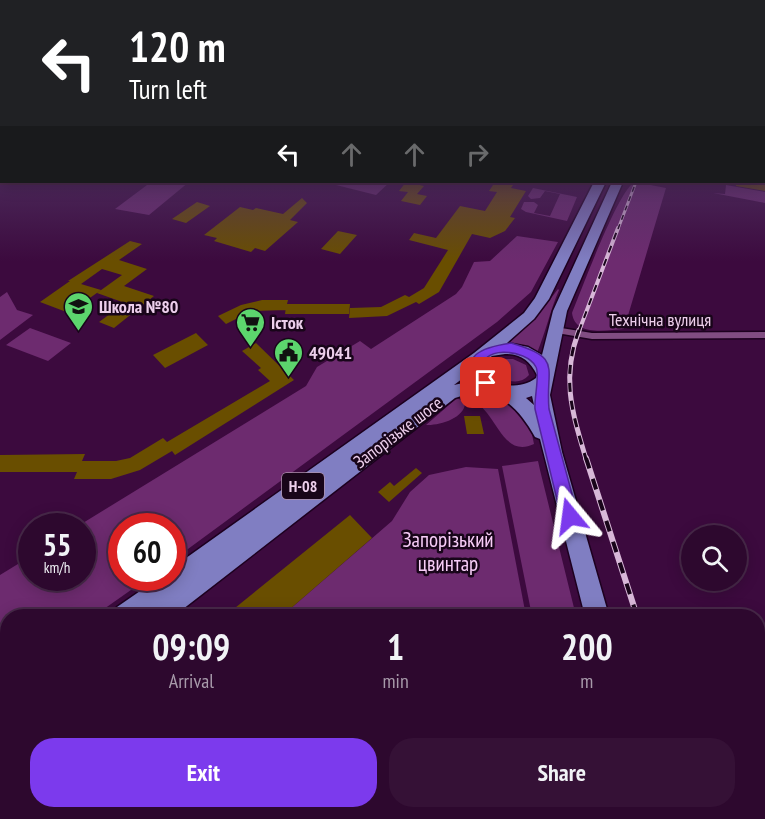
<!DOCTYPE html>
<meta charset="utf-8">
<style>
body{margin:0;font-family:"PT Sans Narrow",sans-serif;background:#351136;color:#f1f3f6;height:100vh;display:flex;flex-direction:column;font-size:22px;white-space:nowrap}
*{box-sizing:border-box;margin:0}
p{font-size:20px;color:#a79aaa}
.icon{flex:none;width:33px;height:33px;fill:none;stroke:currentColor;stroke-width:2;stroke-linecap:round;stroke-linejoin:round}
.map{position:relative;flex:1;overflow:hidden}
.details{position:absolute;left:0px;top:609px;width:765px;height:210px;display:flex;flex-direction:column;background:#2d082e;border-radius:24px 24px 0 0;box-shadow:0 3px 15px #0003,0 0 0 2px #48294a}
.details>*{flex:none}
.guide{position:absolute;left:0px;top:0px;width:765px;height:183px;box-shadow:0 3px 15px #0003,0 0 0 2px #48294a;background:#202124;color:#fff;overflow:hidden}
.controls{position:absolute;left:681px;top:525px;display:grid;gap:12px}
.controls a{display:grid;place-items:center;width:66px;height:66px;border-radius:50%;background:#2d082e;box-shadow:0 3px 15px #0003,0 0 0 2px #48294a;font-size:30px}
.speed{position:absolute;left:18px;top:513px;display:flex;gap:12px;font-size:30px;font-weight:700;text-align:center}
.speed>*{display:grid;place-content:center;width:78px;height:78px;border-radius:50%;background:#2d082e;box-shadow:0 3px 15px #0003,0 0 0 2px #48294a;line-height:1}
.speed small{font-size:15px;font-weight:400}
.speed .limit{border:9px solid #d22;background:#fff;color:#111}
.pin{position:absolute;display:grid;place-items:center;width:51px;height:51px;color:#fff;margin:-26px;border-radius:12px;box-shadow:0 3px 9px #0006}
.me{position:absolute;width:66px;margin:-33px;rotate:344deg;stroke-linejoin:round;filter:drop-shadow(0 0 4px #0008)}
.turn{display:flex;align-items:center;gap:21px;height:126px;padding:0 30px;font-size:27px}
.turn .icon{width:78px;height:78px;stroke-width:2.5}
.turn b{display:block;font-size:42px;line-height:51px}
.lanes{display:flex;align-items:center;height:57px;padding:0 30px;background:#0003;justify-content:center;gap:30px;direction:ltr}
.lanes .off{opacity:.35}
.eta{display:flex;justify-content:space-evenly;align-items:center;height:102px;text-align:center}
.eta b{font-size:36px;font-weight:700;line-height:42px}
.action{display:flex;gap:12px;margin-top:auto;padding:12px 30px}
.action a{flex:1;height:69px;border-radius:24px;background:#7c3aed;color:#fff;font-size:24px;font-weight:700;line-height:69px;text-align:center}
.action a+a{background:#351136;color:#f1f3f6}
.map>svg:first-child{display:block}
.green{fill:#6d2b6f}
.building{fill:#694e00}
.lines{fill:none;stroke-linecap:round;stroke-linejoin:round}
.street-casing{stroke:#1d001f;stroke-width:3}
.primary-casing{stroke:#1d001f;stroke-width:3}
.street{fill:#814d82;fill-rule:evenodd}
.primary{fill:#807ec2;fill-rule:evenodd}
.rail-far4-casing{stroke:#d8b8d8;stroke-width:3}
.rail-far3-casing{stroke:#d8b8d8;stroke-width:4}
.rail-far2-casing{stroke:#d8b8d8;stroke-width:5}
.rail-far1-casing{stroke:#d8b8d8;stroke-width:6}
.rail-casing{stroke:#d8b8d8;stroke-width:7}
.rail-far4{stroke:#180519;stroke-width:1.5;stroke-dasharray:5;stroke-linecap:butt}
.rail-far3{stroke:#180519;stroke-width:2;stroke-dasharray:7;stroke-linecap:butt}
.rail-far2{stroke:#180519;stroke-width:3;stroke-dasharray:9;stroke-linecap:butt}
.rail-far1{stroke:#180519;stroke-width:4;stroke-dasharray:11;stroke-linecap:butt}
.rail{stroke:#180519;stroke-width:4.5;stroke-dasharray:14;stroke-linecap:butt}
.route{fill:#7c3aed;stroke:#51269a;stroke-width:1.5}
.labels{text-anchor:middle;dominant-baseline:central;stroke-width:5;stroke-linejoin:round;paint-order:stroke}
.shield{fill:#180519;stroke:#ad92ad;stroke-width:1.5}
.shield-label{font-size:16px;font-weight:bold;fill:#edcfec}
.poi-label{font-size:18px;font-weight:bold;fill:#edcfec;stroke:#180519;text-anchor:start}
.street-label{font-size:18px;fill:#edcfec;stroke:#180519}
.near-park-label{font-size:21px;fill:#f8cdf8;stroke:#180519}
</style>
<div class="map">
<svg width="765" height="819" viewBox="0 0 765 819">
<rect width="100%" height="100%" fill="#3c0a3e"/>
<!-- green -->
<path class="green" d="M151,182h38l-40,33 -34,-6z
M324,182h66l-14,13z
M635,182l31,6 -42,141c-17,1 -49,8 -52,-16 9,-22 47,-125 63,-131z
M726,185l39,7v11l-52,-10 12,1z
M533,188l44,9 -10,24 -41,-9 -5,-3 3,-7h10l4,3 -4,8 16,3 10,-22 -15,-3 -5,7 -9,1 -3,-3z
M517,236l41,6 -27,50 -34,30 -324,238 -1,-34h-50v52h26l-54,38h-86l-1,63 -7,5v-109l31,-19 1,22h50v-52h-4l228,-140 11,-19 43,-26 11,8 85,-55 6,-7 12,-25 16,-1z
M558,289l1,1c-9,21 -13,41 -22,63l-14,-7 -15,-2 31,-30z
M7,292l10,18 16,5 -33,25v-43z
M30,328l41,15 -23,18 -42,-16z
M506,359h7l13,6 3,10c-9,10 -21,7 -31,0l-2,-10z
M485,394l21,7 23,19 5,24c-25,12 -34,-15 -47,-31 -5,-6 -11,-12 -16,-18z
M457,398l8,4c1,16 -26,24 -39,23z
M538,461l2,9 36,146h-44l-30,-150z
M466,467l32,2 28,147h-244l110,-95 18,-29 19,-17z
M758,673l7,6v140h-52l-2,-7h47z
M59,812h504l1,7h-514z
M570,812h53l2,7h-53z"/>
<!-- building -->
<path class="building" d="M406,182l18,4 -7,8 10,2 -7,9 -19,-4 7,-9 -9,-1z
M495,182h20l-4,6 15,3 -16,26 5,1 -10,13 -15,7 -18,-4 -33,58 -20,12 -3,-2 -29,14 -38,2 1,-10 31,-1 24,-12 4,2 15,-9 24,-38 -39,-10 5,-7 22,5 24,-32 25,5 12,-19 -8,-1z
M736,182h29v9l-29,-5z
M302,198l5,5 -17,17 8,2 -33,29 -10,-3 -4,4 -37,-11 3,-3 -13,-3 36,-28 13,3 3,-2 27,6z
M197,202l13,4 -24,17 -14,-4z
M338,231l19,4 -17,19 -19,-5z
M130,241l12,3 -23,16 28,9 -23,17 30,10 -40,32 -15,-6 26,-19 -28,-10 25,-18 -20,-6 -21,15 20,6 -32,23 -29,-11 30,-21h-2z
M262,300h26l-1,4h63l-1,10h-64l1,-7v3l-34,1 -26,13 -8,-8 23,-11z
M196,333l12,12 -43,23 -12,-13z
M256,343l38,37 -119,75 -3,-4 -32,19 -29,9h-37l3,-7h-77v-17l85,-1 -3,7h34l14,-3 33,-20 4,4 103,-61 -12,-11 3,-2 -19,-17z
M464,416h16l4,18h-17z
M416,468l6,5 -33,29 -11,-10 12,-10 4,4z
M350,515l22,23 -90,78h-57z"/>
<g class="lines">
<defs>
<path id="street" d="M555,327l37,6 173,-1v6l-173,1 -41,-7 -1,-2z"/>
<path id="primary" d="M594,182h12l-57,117 -15,20 -27,24 21,4 14,8 11,-44 59,-129h11l-56,129 -17,84 12,57 47,164h-24l-45,-177 -5,-2c-18,-32 -40,-54 -80,-39l-281,218h-60l3,-9 42,-29h13v-10l302,-215 50,-40 11,-15zM505,354c16,0 25,7 32,21l-1,3c-22,17 -53,-1 -82,7l38,-29zM532,396l2,9 -8,-7z
M8,692v54l-8,3v-54z
M637,812h30l2,7h-30z"/>
</defs>
<!-- street casing -->
<use href="#street" class="street-casing"/>
<!-- primary casing -->
<use href="#primary" class="primary-casing"/>
<!-- street -->
<use href="#street" class="street"/>
<!-- primary -->
<use href="#primary" class="primary"/>
<defs>
<path id="rail-far4" d="M618,229l18,-47"/>
<path id="rail-far3" d="M579,331l39,-103"/>
<path id="rail-far2" d="M579,330c-18,48 -7,82 7,129"/>
<path id="rail-far1" d="M586,458l51,158"/>
<path id="rail" d="M702,812l2,7"/>
</defs>
<!-- rail-far4 casing -->
<use href="#rail-far4" class="rail-far4-casing"/>
<!-- rail-far3 casing -->
<use href="#rail-far3" class="rail-far3-casing"/>
<!-- rail-far2 casing -->
<use href="#rail-far2" class="rail-far2-casing"/>
<!-- rail-far1 casing -->
<use href="#rail-far1" class="rail-far1-casing"/>
<!-- rail casing -->
<use href="#rail" class="rail-casing"/>
<!-- rail-far4 -->
<use href="#rail-far4" class="rail-far4"/>
<!-- rail-far3 -->
<use href="#rail-far3" class="rail-far3"/>
<!-- rail-far2 -->
<use href="#rail-far2" class="rail-far2"/>
<!-- rail-far1 -->
<use href="#rail-far1" class="rail-far1"/>
<!-- rail -->
<use href="#rail" class="rail"/>
</g>
<!-- sky -->
<linearGradient id="sky" x2="0" y2="1"><stop stop-color="#210622"/><stop offset="0.56" stop-color="#503363"/><stop offset="1" stop-color="#503363" stop-opacity="0"/></linearGradient>
<rect width="765" height="261" fill="url(#sky)"/>
<!-- route -->
<path class="route" d="M511,343c53,15 34,25 38,66l29,107 -3,5 -5,2 -6,-2 -3,-5 -26,-107c-1,-10 5,-35 1,-42 -9,-19 -61,-22 -51,5 1,4 5,7 7,11l-2,4h-9c-25,-32 2,-40 30,-44z"/>
<!-- icons -->
<defs>
<symbol id="school-pin" viewBox="-11 -11 22 30"><path d="M0 17L-7.5 6A9.5 9.5 0 1 1 7.5 6Z" fill="#5cd56d" stroke="#180519"/><path d="M0-5L7-2L0 1L-7-2ZM-4 1L0 2.5L4 1V4Q0 6-4 4Z" fill="#111"/></symbol>
<symbol id="supermarket-pin" viewBox="-11 -11 22 30"><path d="M0 17L-7.5 6A9.5 9.5 0 1 1 7.5 6Z" fill="#5cd56d" stroke="#180519"/><path d="M-6-5.5h2.5l.6 2H6L4.5 2H-2.5L-4.4-4H-6ZM-1.5 3.2a1.3 1.3 0 1 0 .1 0ZM3 3.2a1.3 1.3 0 1 0 .1 0Z" fill="#111"/></symbol>
<symbol id="civic-pin" viewBox="-11 -11 22 30"><path d="M0 17L-7.5 6A9.5 9.5 0 1 1 7.5 6Z" fill="#5cd56d" stroke="#180519"/><path d="M-.6-6.5H3V-4.5H.6V-3L4-1V1h2V6H-6V1h2V-1L-.6-3ZM-1.2 2.5V6h2.4V2.5Z" fill="#111"/></symbol>
</defs>
<g fill-rule="evenodd">
<use href="#school-pin" x="62" y="290" width="33" height="45"/>
<use href="#supermarket-pin" x="234" y="306" width="33" height="45"/>
<use href="#civic-pin" x="272" y="336" width="33" height="45"/>
</g>
<g class="labels">
<!-- shield labels -->
<rect class="shield" x="282" y="473" width="42" height="26" rx="4.5"/>
<g class="shield-label">
<text x="303" y="486">Н-08</text>
</g>
<!-- poi labels -->
<g class="poi-label">
<text x="99" y="306">Школа №80</text>
<text x="271" y="322">Істок</text>
<text x="309" y="352">49041</text>
</g>
<!-- street labels -->
<g class="street-label">
<text x="660" y="319">Технічна вулиця</text>
<text transform="translate(398 432) rotate(-37)">Запорізьке шосе</text>
</g>
<!-- near-park labels -->
<g class="near-park-label">
<text x="448" y="539">Запорізький<tspan x="448" dy="24">цвинтар</tspan></text>
</g>
</g>
</svg>
<div class="controls">
<a><svg class="icon" aria-label="search" viewBox="0 0 24 24"><circle cx="10" cy="10" r="6"/><path d="M15 15l6 6"/></svg></a>
</div>
<div class="speed"><div>55<small>km/h</small></div><div class="limit">60</div></div>
<div class="pin" style="left:486px;top:383px;background:#d93025"><svg class="icon" aria-label="arrive" viewBox="0 0 24 24"><path d="M6 21V4h12l-3 4 3 4H6"/></svg></div>
<svg class="me" style="left:570px;top:516px" viewBox="-20 -20 40 40"><path d="M0-17L14 15 0 8-14 15z" fill="#7c3aed" stroke="#fff" stroke-width="4"/></svg>
<div class="guide">
<div class="turn"><svg class="icon" aria-label="left" viewBox="0 0 24 24"><path d="M17 20v-9H6M10 6l-5 5 5 5"/></svg><div><b>120 m</b>Turn left</div></div>
<div class="lanes"><svg class="icon" aria-label="left" viewBox="0 0 24 24"><path d="M17 20v-9H6M10 6l-5 5 5 5"/></svg><svg class="icon off" aria-label="ahead" viewBox="0 0 24 24"><path d="M12 20V5M6 11l6-6 6 6"/></svg><svg class="icon off" aria-label="ahead" viewBox="0 0 24 24"><path d="M12 20V5M6 11l6-6 6 6"/></svg><svg class="icon off" aria-label="right" viewBox="0 0 24 24"><path d="M7 20v-9h11M14 6l5 5-5 5"/></svg></div>
</div>
<section class="details">
<div class="eta">
<div><b>09:09</b><p>Arrival</p></div>
<div><b>1</b><p>min</p></div>
<div><b>200</b><p>m</p></div>
</div>
<div class="action"><a>Exit</a><a>Share</a></div>
</section>
</div>
